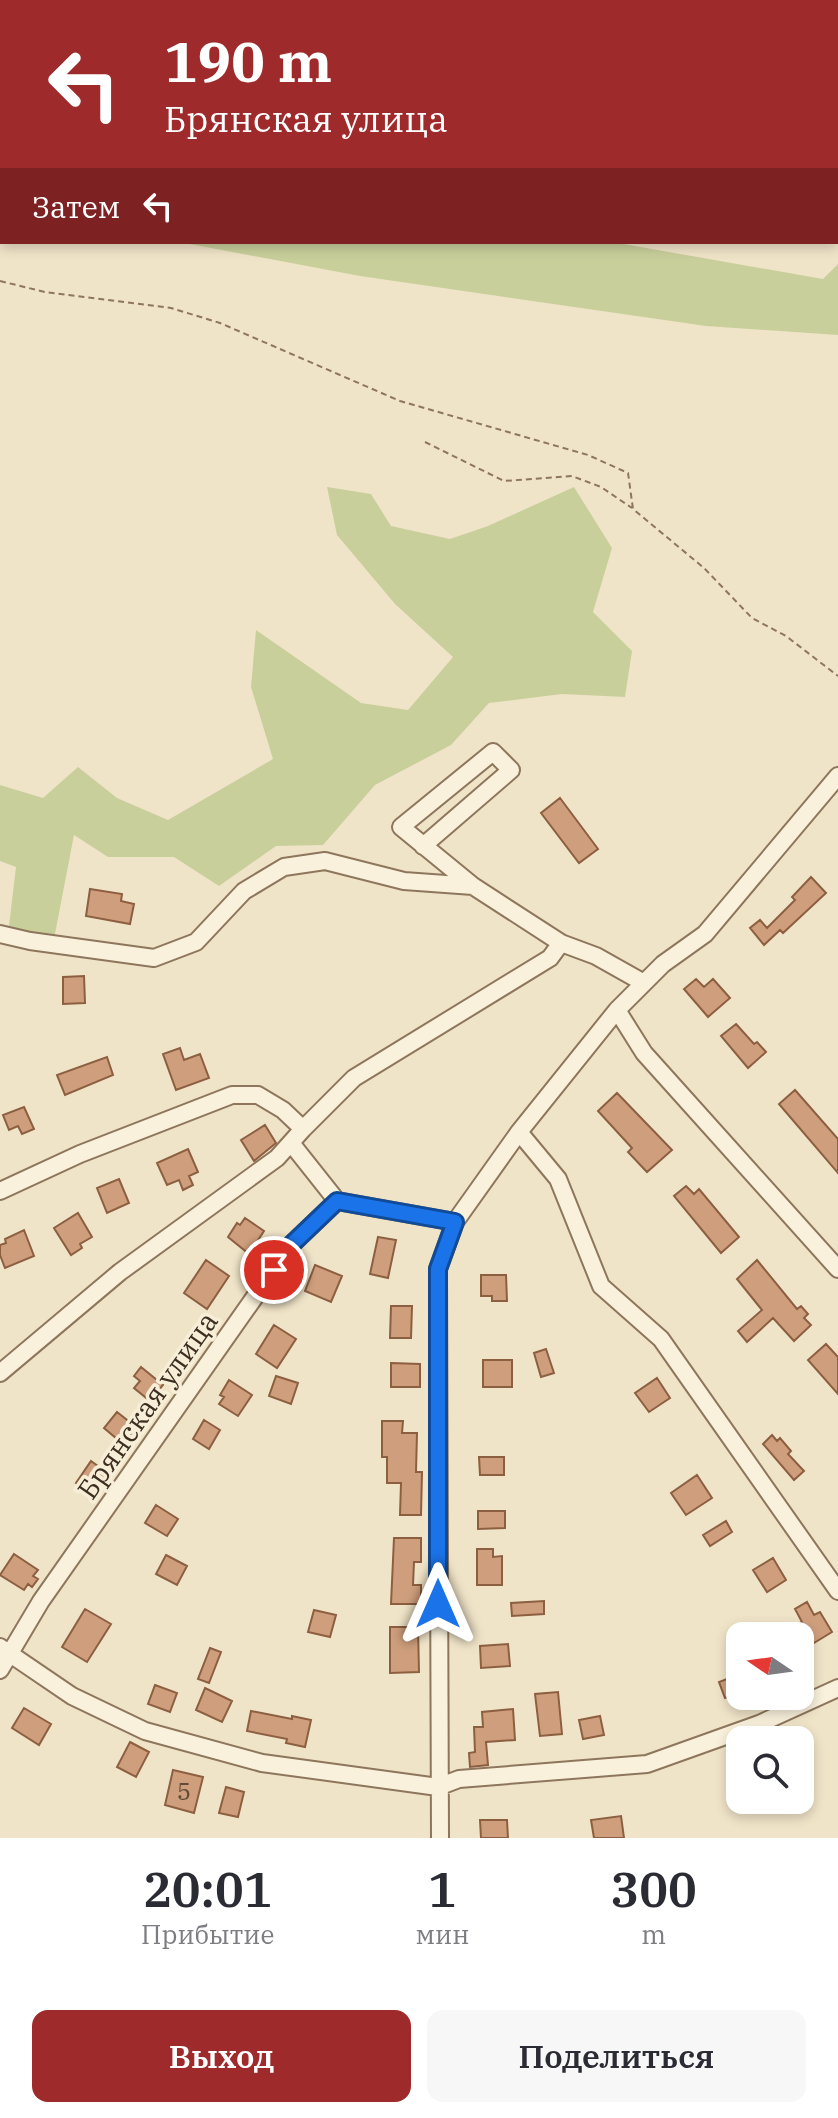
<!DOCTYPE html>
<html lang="ru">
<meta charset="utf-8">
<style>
body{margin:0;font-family:"IBM Plex Serif",serif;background:#f7f7f7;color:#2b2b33;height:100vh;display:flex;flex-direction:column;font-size:30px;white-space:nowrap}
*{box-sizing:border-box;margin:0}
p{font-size:26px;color:#7c7c81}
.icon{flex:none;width:44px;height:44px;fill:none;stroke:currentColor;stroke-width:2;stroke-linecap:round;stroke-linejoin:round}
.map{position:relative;height:1838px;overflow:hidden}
.side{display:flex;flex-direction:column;background:#fff;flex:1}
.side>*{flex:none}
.top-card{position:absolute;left:0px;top:0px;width:838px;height:244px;box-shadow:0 4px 12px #0003;background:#9e2a2b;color:#fff;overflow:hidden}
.needle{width:52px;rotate:283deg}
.buttons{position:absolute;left:726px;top:1622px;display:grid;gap:16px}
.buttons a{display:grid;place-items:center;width:88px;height:88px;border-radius:16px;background:#fff;box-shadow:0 4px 12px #0003;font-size:40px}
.pin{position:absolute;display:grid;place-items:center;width:68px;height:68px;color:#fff;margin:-34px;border:4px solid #fff;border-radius:50%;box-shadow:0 2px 8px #0007}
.me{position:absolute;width:88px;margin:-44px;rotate:0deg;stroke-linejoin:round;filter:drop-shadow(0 0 6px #0008)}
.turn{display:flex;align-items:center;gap:28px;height:168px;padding:0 32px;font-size:36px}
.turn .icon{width:104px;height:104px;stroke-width:2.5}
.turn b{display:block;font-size:56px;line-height:68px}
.then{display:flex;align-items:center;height:76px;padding:0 32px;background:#0003;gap:16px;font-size:30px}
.eta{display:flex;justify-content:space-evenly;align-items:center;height:136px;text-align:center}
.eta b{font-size:48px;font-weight:600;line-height:56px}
.cta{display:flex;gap:16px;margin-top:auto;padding:16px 32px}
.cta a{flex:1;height:92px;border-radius:16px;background:#9e2a2b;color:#fff;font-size:32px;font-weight:600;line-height:92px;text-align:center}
.cta a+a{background:#f7f7f7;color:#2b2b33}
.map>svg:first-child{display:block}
.green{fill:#c9cf9b}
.building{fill:#cf9f7d;stroke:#8d5f41;stroke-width:2}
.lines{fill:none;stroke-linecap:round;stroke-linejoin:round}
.minor-casing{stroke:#8d765c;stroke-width:20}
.path{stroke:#8d765c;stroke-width:2;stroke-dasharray:6 4;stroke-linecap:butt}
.minor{stroke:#faf1dc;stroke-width:16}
.rail-casing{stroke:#3d2e20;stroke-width:7}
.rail{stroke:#f7eed8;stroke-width:4;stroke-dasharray:12;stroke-linecap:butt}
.route-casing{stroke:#114b97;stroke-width:20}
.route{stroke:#1a73e8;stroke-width:14}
.labels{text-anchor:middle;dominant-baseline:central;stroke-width:7;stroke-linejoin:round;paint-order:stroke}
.number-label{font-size:24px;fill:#624a37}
.street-label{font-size:28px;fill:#3d2e20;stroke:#f7eed8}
</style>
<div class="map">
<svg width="838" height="1838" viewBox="0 0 838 1838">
<rect width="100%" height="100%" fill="#f0e4c8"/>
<!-- green -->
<path class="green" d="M179,242h433l211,37 15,-15v71l-132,-9 -346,-50z
M327,487l44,7 20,32 59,13 38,-13 86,-39 38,61 -19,64 39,39 -7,46 -63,-3 -73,9 -38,42 -76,40 -52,60 -47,1 -57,40 -45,-29h-66l-34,-22 -20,104 -45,-13 7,-59 -16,-6v-76l43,13 35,-31 39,31 51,22 105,-61 -22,-72 5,-57 105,73 47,7 45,-53 -58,-53 -58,-69z"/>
<!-- building -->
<path class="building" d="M560,798l38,51 -19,14 -38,-50z
M811,877l15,16 -43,40 -3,-3 -16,15 -14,-17 10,-8 7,8 28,-28 -3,-3z
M90,889l32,5 -1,7 13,3 -4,20 -44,-8z
M84,976l1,27 -22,1v-27z
M696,979l8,8 9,-8 17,19 -22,19 -24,-28z
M736,1024l18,20 3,-2 9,10 -18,16 -27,-32z
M180,1048l4,12 16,-6 9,24 -33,12 -13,-36z
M107,1057l6,18 -48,20 -8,-20z
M795,1090l43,49v34l-59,-69z
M617,1093l55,57 -25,22 -19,-20 4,-4 -34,-37z
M24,1107l10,22 -12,5 -4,-8 -9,4 -6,-15z
M265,1125l11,18 -22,18 -13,-21z
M188,1149l10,23 -9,4 4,9 -10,5 -4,-10 -12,5 -10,-22z
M119,1179l10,24 -22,10 -10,-25z
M686,1186l8,8 5,-5 40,48 -18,16 -47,-57z
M78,1213l14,24 -12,7 2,4 -11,7 -17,-27z
M245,1218l19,13 -15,23 -21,-17 9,-14 3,2z
M24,1230l10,26 -29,12 -5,-13v-10l6,-2 -1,-4z
M378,1237l18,3 -8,38 -18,-4z
M206,1260l23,16 -22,33 -23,-16z
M757,1260l40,49 4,-3 7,8 -4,4 7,7 -17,16 -21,-23 -26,24 -9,-11 24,-21 -25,-31z
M315,1265l27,11 -11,26 -26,-11z
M481,1275h25l1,26h-15v-5h-11z
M391,1306h21l-1,32h-21z
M274,1325l22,14 -19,29 -21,-14z
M826,1344l12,13v37l-30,-34z
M546,1349l8,24 -13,4 -7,-24z
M483,1360h29v27h-29z
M391,1363l29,1v23h-29z
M141,1367l22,18 -13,16 -16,-13 6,-7 -6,-5z
M276,1376l22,7 -7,21 -22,-8z
M657,1378l13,20 -21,14 -14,-19z
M229,1380l23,15 -14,21 -19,-12 5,-7 -4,-2z
M117,1412l19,15 -13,17 -19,-16z
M204,1420l16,10 -11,19 -16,-10z
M382,1421h21l-1,12h15l-1,39h6l-1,43h-21l1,-32h-14v-26h-5z
M772,1435l5,6 3,-3 11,13 -3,3 16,17 -10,9 -31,-36z
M479,1457h25v18h-24z
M91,1461l18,13 -15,21 -18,-12z
M697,1475l15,23 -26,17 -15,-22z
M156,1505l22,14 -11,17 -22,-13z
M478,1511h27v17l-27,1z
M726,1521l6,11 -22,14 -7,-11z
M394,1538h27v24h-7l-1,23h8v19h-30z
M477,1549h16v8l9,-1v29h-25z
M14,1554l24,16 -5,6 5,3 -6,8 -4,-3 -4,6 -24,-15z
M166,1555l21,11 -10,19 -21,-11z
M773,1558l13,22 -19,12 -14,-22z
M544,1601v13l-32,2 -1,-13z
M807,1602l7,13 6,-3 12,20 -18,11 -7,-11 -7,4 -6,-10 8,-4 -7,-13z
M85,1609l26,15 -24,38 -25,-15z
M314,1610l22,5 -6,22 -22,-5z
M390,1627h28l1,45 -29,1z
M508,1644l2,22 -29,2 -1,-22z
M210,1648l11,4 -12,31 -11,-4z
M740,1674v19l-15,5 -6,-16z
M155,1685l22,8 -7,19 -22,-8z
M205,1688l27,13 -10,21 -26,-12z
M558,1692l4,42 -22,2 -5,-42z
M24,1708l27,16 -12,21 -27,-17z
M513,1709l2,31 -29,2 2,23 -18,2 -1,-14 6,-1 -1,-25h9l-1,-15z
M251,1711l41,8v-3l19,4 -6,27 -19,-4 1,-4 -40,-8z
M600,1716l4,19 -21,4 -4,-19z
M130,1742l19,10 -13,25 -19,-10z
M173,1770l30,7 -9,36 -29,-8z
M226,1787l18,5 -6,25 -19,-4z
M621,1816l3,22h-30l-3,-18z
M480,1820h27l1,18h-27z"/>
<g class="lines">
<defs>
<path id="minor" d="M793,0l1,2
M836,78l2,4
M423,846l88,-76 -18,-18 -92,75 72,59
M0,934l30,7 124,17 42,-16 48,-51 40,-24 41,-6 79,20 69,5 88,57
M617,1010l27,43 194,216
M519,1132l39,47 43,107 60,53 177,252
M291,1143l46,58
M0,1191l80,-37 152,-59h26l25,15 20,19
M0,1373l120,-101 157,-114 26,-29 51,-51 196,-120 11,-15 35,13 48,27
M0,1647l72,49 73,35 117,32 176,24 21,-8 188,-15 112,-40 79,-36
M0,1670l41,-69 251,-357 45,-43 118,21
M440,1838l-2,-569 17,-47 64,-90 98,-122 46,-46 42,-30 133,-158"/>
</defs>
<!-- minor casing -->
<use href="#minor" class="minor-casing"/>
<!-- path -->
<path class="path" d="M0,281l45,11 126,16 49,15 180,78 188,54 40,18 5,36 71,59 48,50 34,18 52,40
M425,442l79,39 68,-5 29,11 31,21"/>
<!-- minor -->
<use href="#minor" class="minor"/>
<defs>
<path id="rail" d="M0,96l2,1
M836,178l2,-1"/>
</defs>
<!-- rail casing -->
<use href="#rail" class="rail-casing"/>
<!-- rail -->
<use href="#rail" class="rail"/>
</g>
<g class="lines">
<defs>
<path id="route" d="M274,1270l18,-26 45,-43 118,21 -17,47v335"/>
</defs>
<!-- route casing -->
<use href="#route" class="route-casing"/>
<!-- route -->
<use href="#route" class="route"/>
</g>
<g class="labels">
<!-- number labels -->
<g class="number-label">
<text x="184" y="1791">5</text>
</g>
<!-- street labels -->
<g class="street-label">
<text transform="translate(147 1405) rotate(-55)">Брянская улица</text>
</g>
</g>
</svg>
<div class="buttons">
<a><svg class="needle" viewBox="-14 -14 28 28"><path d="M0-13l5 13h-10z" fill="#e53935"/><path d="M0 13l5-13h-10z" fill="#7c7c81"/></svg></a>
<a><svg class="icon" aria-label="search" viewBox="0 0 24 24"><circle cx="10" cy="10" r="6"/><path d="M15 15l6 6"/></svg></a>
</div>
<div class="pin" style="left:274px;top:1270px;background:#d93025"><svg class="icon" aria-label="arrive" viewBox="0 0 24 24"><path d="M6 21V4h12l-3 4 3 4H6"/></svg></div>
<svg class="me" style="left:438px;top:1604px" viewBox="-20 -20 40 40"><path d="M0-17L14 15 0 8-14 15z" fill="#1a73e8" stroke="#fff" stroke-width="4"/></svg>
<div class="top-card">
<div class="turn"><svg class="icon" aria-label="left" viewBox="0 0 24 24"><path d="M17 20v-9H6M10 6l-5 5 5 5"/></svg><div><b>190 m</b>Брянская улица</div></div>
<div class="then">Затем<svg class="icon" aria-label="left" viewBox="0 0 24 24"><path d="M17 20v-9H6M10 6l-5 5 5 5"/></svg></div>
</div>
</div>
<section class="side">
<div class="eta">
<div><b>20:01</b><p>Прибытие</p></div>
<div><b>1</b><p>мин</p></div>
<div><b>300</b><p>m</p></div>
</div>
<div class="cta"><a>Выход</a><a>Поделиться</a></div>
</section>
